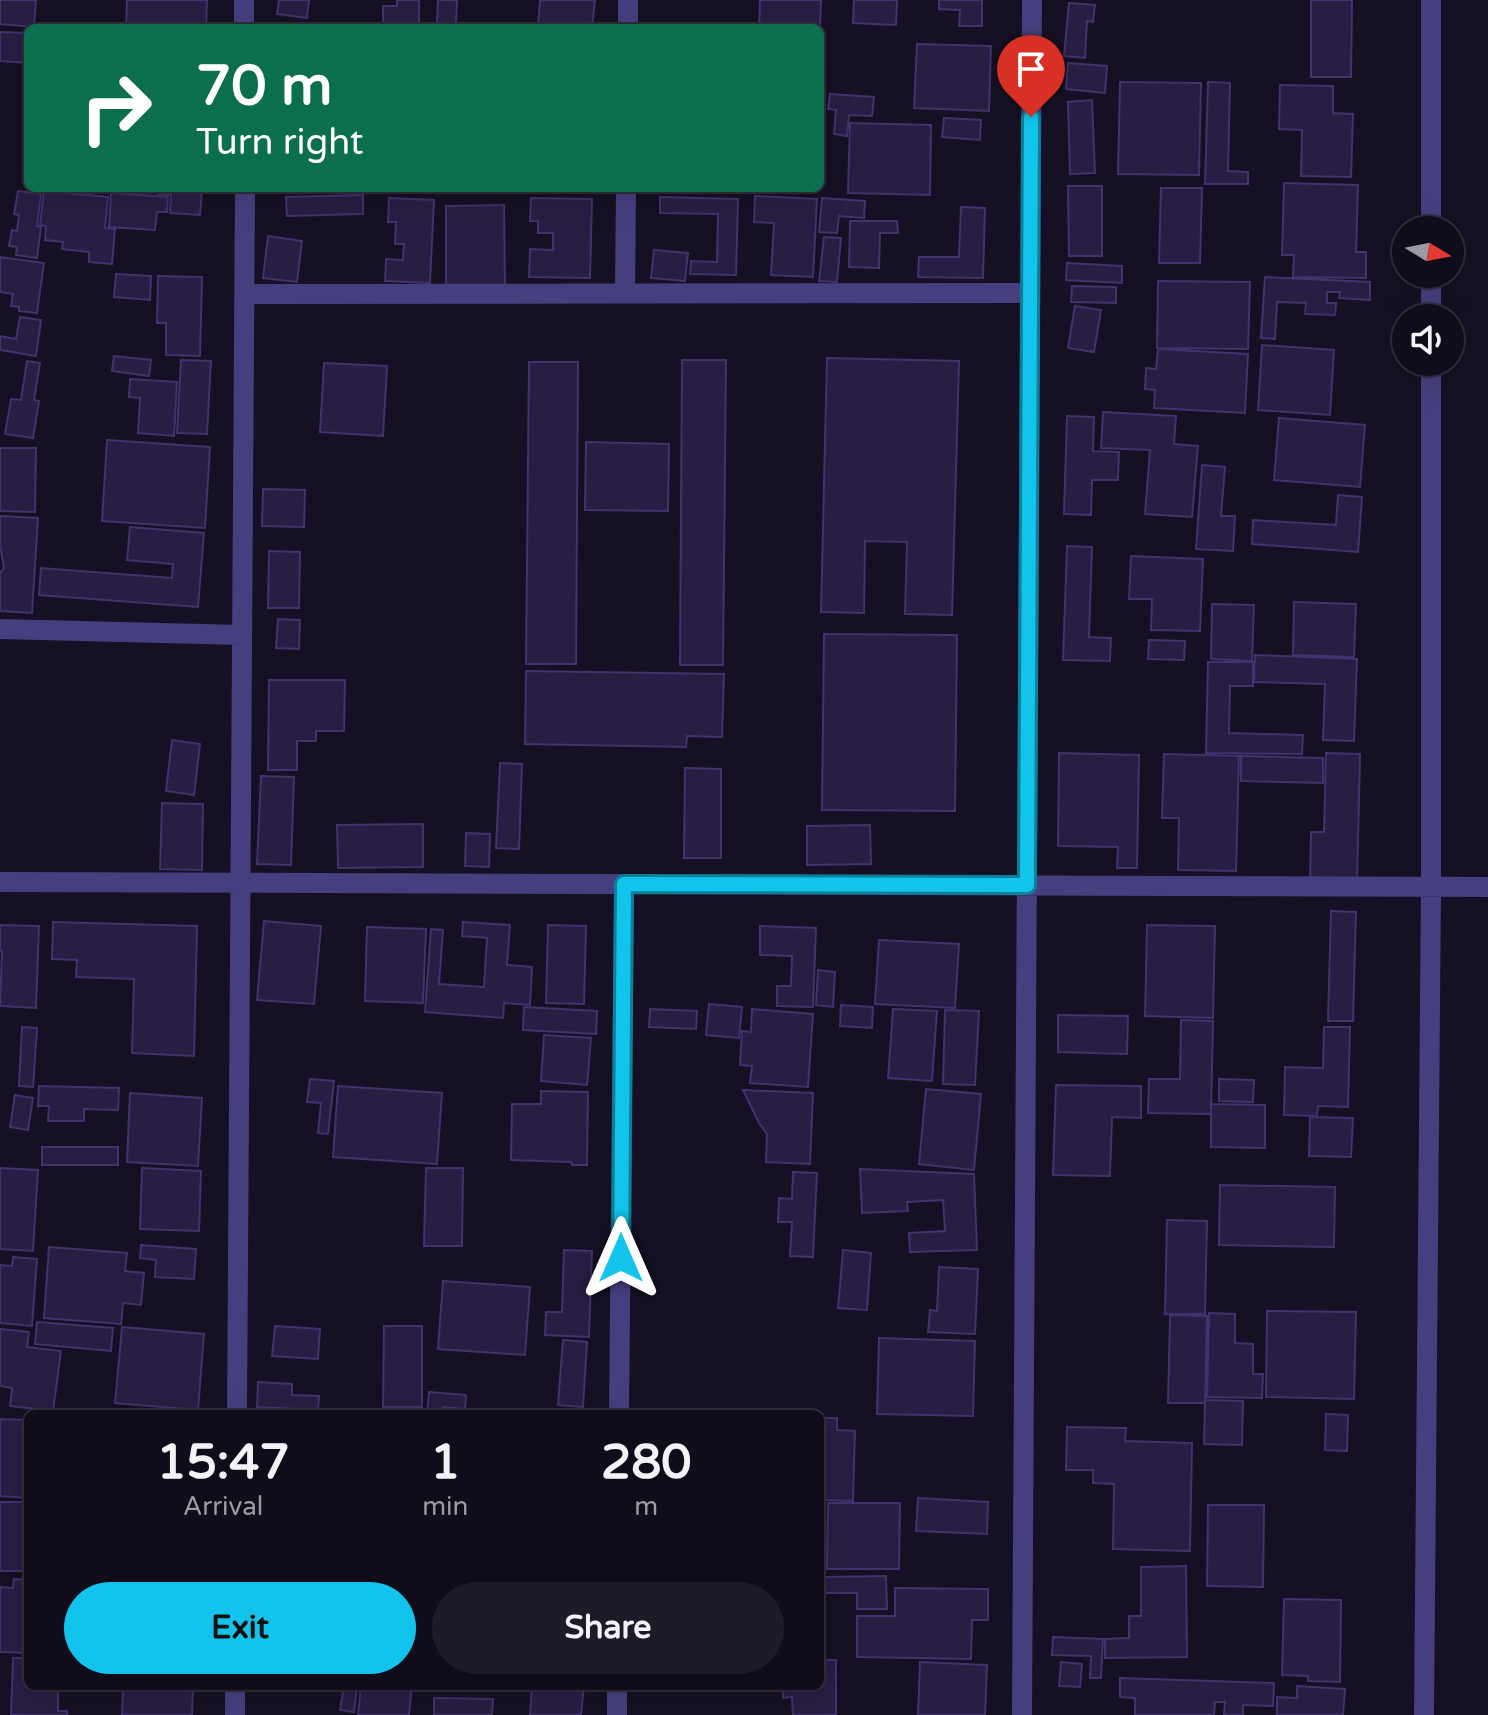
<!DOCTYPE html>
<style>
body{margin:0;font-family:"Varela Round",sans-serif;background:#1e1a27;color:#f1f3f6;height:100vh;display:flex;flex-direction:column;font-size:30px;white-space:nowrap}
*{box-sizing:border-box;margin:0}
p{font-size:26px;color:#9c9ba2}
.icon{flex:none;width:44px;height:44px;fill:none;stroke:currentColor;stroke-width:2;stroke-linecap:round;stroke-linejoin:round}
.map{position:relative;flex:1;overflow:hidden}
.panel{position:absolute;left:24px;top:1410px;width:800px;height:280px;display:flex;flex-direction:column;background:#100c1a;border-radius:12px;box-shadow:0 8px 32px #0002,0 0 0 2px #302c39}
.panel>*{flex:none}
.hud{position:absolute;left:24px;top:24px;width:800px;height:168px;border-radius:12px;box-shadow:0 8px 32px #0002,0 0 0 2px #302c39;background:#0b6e4f;color:#fff;overflow:hidden}
.needle{width:52px;rotate:100deg}
.tools{position:absolute;left:1392px;top:216px;display:grid;gap:16px}
.tools a{display:grid;place-items:center;width:72px;height:72px;border-radius:50%;background:#100c1a;box-shadow:0 8px 32px #0002,0 0 0 2px #302c39;font-size:40px}
.pin{position:absolute;display:grid;place-items:center;width:68px;height:68px;color:#fff;margin:-82px -34px;border-radius:50% 50% 50% 0;rotate:-45deg;box-shadow:0 0 8px #0007}
.pin .icon{rotate:45deg}
.me{position:absolute;width:88px;margin:-44px;rotate:0deg;stroke-linejoin:round;filter:drop-shadow(0 0 6px #0008)}
.turn{display:flex;align-items:center;gap:28px;height:168px;padding:0 40px;font-size:36px}
.turn .icon{width:104px;height:104px;stroke-width:2.5}
.turn b{display:block;font-size:56px;line-height:68px}
.eta{display:flex;justify-content:space-evenly;align-items:center;height:136px;text-align:center}
.eta b{font-size:48px;font-weight:700;line-height:56px}
.cta{display:flex;gap:16px;margin-top:auto;padding:16px 40px}
.cta a{flex:1;height:92px;border-radius:48px;background:#12c4eb;color:#111;font-size:32px;font-weight:700;line-height:92px;text-align:center}
.cta a+a{background:#1e1a27;color:#f1f3f6}
.map>svg:first-child{display:block}
.building{fill:#281e43;stroke:#42326d;stroke-width:2}
.lines{fill:none;stroke-linecap:round;stroke-linejoin:round}
.street{stroke:#463f7f;stroke-width:20}
.route-casing{stroke:#0c7f99;stroke-width:20}
.route{stroke:#12c4eb;stroke-width:14}
</style>
<div class="map">
<svg width="1488" height="1715" viewBox="0 0 1488 1715">
<rect width="100%" height="100%" fill="#151023"/>
<!-- building -->
<path class="building" d="M0,0h36l-2,27 -34,-3z
M127,0h80l-1,28 -80,-2z
M279,0h30l-2,18 -30,-4z
M397,0h22v23h-36v-17h14z
M438,0h19l-1,24 -19,-1z
M540,0h55l-3,28 -54,-3z
M760,0h61l-1,28h-61z
M854,0h43l-1,25 -43,-2z
M939,0h43v26h-23l1,-16 -21,-1z
M1311,0h41l-1,77h-40z
M1069,3l26,2 -2,17 -6,-1 -2,37 -21,-2z
M0,32l28,1v30l-28,-2z
M917,44l74,2 -2,65 -75,-3z
M1068,63l39,3 -2,27 -39,-4z
M1120,82l81,1 -2,92 -81,-1z
M1208,82l22,1 -2,88 20,1v12h-43z
M1280,85l53,1v27l20,1 -2,63 -50,-1 1,-46 -23,-1z
M830,94l44,3 -2,19 -23,-1 -2,21 -13,-2 2,-24 -8,-1z
M1092,100l3,73 -25,1 -2,-72z
M944,118l37,2 -1,20 -38,-3z
M820,122h4l-4,63z
M850,123l81,2 -1,70 -82,-2z
M1284,183l74,2 -2,67h10v26l-73,-1 1,-22h-12z
M1068,186h34v70h-33z
M159,188h43l-2,27 -30,-2 1,-18 -13,-1z
M385,188h82v5l-82,-2z
M528,188h62l-1,5 -61,-2z
M1161,188h41l-2,75h-41z
M18,191l23,3 -4,32 4,1 -4,31 -21,-3 1,-8 -8,-1 3,-16 5,1 2,-16 -5,-1z
M44,191l64,6 -3,31 10,1 -3,35 -23,-2v-10l-27,-3 1,-7 -18,-2 1,-14 -6,-1z
M111,193l57,4 -1,15h-10l-2,18 -46,-3z
M363,195v19l-76,2 -1,-19z
M755,196l62,3 -4,78 -42,-2 3,-52 -20,-1z
M660,197l78,2 -2,76 -46,-1 1,-13 26,1 1,-48 -58,-1z
M389,198l45,2 -4,83 -45,-2 1,-22 17,1 1,-16h-9l1,-22h-8z
M531,198l61,1 -2,79 -61,-1 1,-28 23,1v-17h-15v-12h-8z
M822,198l43,3 -1,17 -25,-2 -2,17 -18,-1z
M504,205l1,81 -59,1v-81z
M961,207l24,1 -2,70 -65,-1 1,-20h40z
M850,221h47l1,12h-18l-1,35 -30,-1z
M268,236l34,5 -5,41 -34,-4z
M824,237l17,1 -4,44 -18,-1z
M654,250l34,3 -3,28 -34,-3z
M0,257l44,6 -7,50 -18,-2v-4l-8,-1 2,-12 -13,-2z
M1067,263l55,3v17l-56,-3z
M116,274l35,2 -1,24 -36,-3z
M158,276l44,1 -2,79 -34,-1v-32h-9z
M1265,277l105,5v18l-31,-2 1,-6h-13v11h9l-1,12 -30,-1 1,-11 -29,-1 -2,37 -14,-1z
M1158,281l92,1 -2,67 -91,-1z
M1072,286l44,1v16l-45,-1z
M1075,306l26,4 -7,42 -26,-4z
M20,317l21,3 -5,36 -36,-6v-14l16,3z
M1262,345l72,5 -4,65 -72,-5z
M1158,349l90,5 -3,59 -91,-5 1,-18 -10,-1 1,-21 10,1z
M114,356l37,4 -2,16 -37,-5z
M827,358l132,3 -7,254 -47,-1 2,-72 -42,-1 -1,72 -43,-1z
M181,360l30,1 -4,73 -30,-1z
M682,360h44l-3,305h-43z
M27,361l13,2 -6,37 5,1 -6,37 -28,-4 6,-35 10,1z
M529,362h49l-2,302h-50z
M324,363l63,3 -4,70 -63,-4z
M130,379l47,3 -3,54 -36,-3 2,-35 -11,-1z
M1103,412l73,4 -2,28 24,2 -6,71 -47,-3 5,-64 -49,-2z
M1067,416l27,1 -1,34 26,1 -1,28h-26l-1,35 -27,-1z
M1279,418l86,7 -5,62 -86,-7z
M107,440l103,7 -5,81 -103,-7z
M586,442l83,2 -1,67 -83,-1z
M0,448h36l-1,64 -35,-1z
M1202,465l23,2 -4,49h14l-2,35 -37,-2z
M263,489l42,1 -1,37 -42,-1z
M1338,495l24,2 -4,55 -106,-8 1,-24 83,5z
M0,516l38,2 -6,95 -32,-2v-38l4,-5 -4,-23z
M130,527l74,6 -6,74 -159,-12 2,-27 131,10 1,-14 -46,-4z
M1067,546l25,1 -3,90 22,1 -1,23 -47,-1z
M269,551l31,1 -1,56h-31z
M1131,556l72,3 -3,72 -49,-1 1,-31h-23z
M1294,602l62,2 -2,53 -61,-2z
M1212,604l42,1 -2,56 -41,-2z
M278,619l22,1 -1,29 -23,-1z
M824,634l133,1 -2,176 -133,-1z
M1149,640l36,1 -1,19 -36,-1z
M1255,655l102,4 -3,82 -31,-1 2,-56 -71,-2z
M1208,662h45v24h-23l-1,47 74,2 -1,19 -96,-1z
M526,671l198,3 -2,63 -35,-1 -1,11 -161,-3z
M269,680h76l-1,51h-28v10h-19v29h-29z
M172,740l28,4 -6,51 -28,-4z
M1059,753l80,2 -2,113h-20l1,-21 -60,-1z
M1326,753l34,1 -3,129 -47,-1 1,-50h13z
M1164,754l75,2 -3,115 -58,-1 1,-52h-17z
M1241,756l82,2v25l-82,-2z
M500,763l22,1 -3,85 -23,-1z
M685,768l36,1v89h-37z
M261,776l33,1 -3,88 -34,-1z
M162,803l41,1 -1,66 -42,-1z
M423,824v43l-85,1 -1,-43z
M870,825l1,39 -64,1v-39z
M466,833l24,1 -1,33 -24,-1z
M1331,911l25,1 -3,109h-25z
M264,921l57,5 -7,78 -57,-4z
M53,922l144,4 -3,130 -62,-3 2,-74 -58,-2 1,-17 -25,-1z
M463,922l47,3 -3,40 25,2 -2,38 -26,-2 -1,15 -78,-6 6,-83 12,1 -4,54 45,3 3,-49 -25,-2z
M0,925l39,1 -3,82 -36,-2 2,-55h-2z
M548,925l38,1 -2,78 -38,-1z
M1147,925l68,1 -2,92 -68,-2z
M760,926l56,2 -3,79 -36,-1v-20h14l1,-30 -32,-1z
M367,927l59,2 -3,74 -58,-2z
M879,940l80,4 -4,64 -80,-4z
M818,970l17,2 -2,35 -17,-2z
M709,1004l33,3 -3,31 -33,-3z
M841,1005l32,2 -1,21 -32,-2z
M524,1007l73,4 -1,23 -73,-4z
M650,1009l47,2 -1,18 -47,-2z
M752,1009l61,5 -5,73 -58,-4 2,-17 -12,-1 2,-34 9,1z
M893,1009l44,2 -5,70 -44,-3z
M945,1010l34,1 -4,74 -32,-1z
M1058,1015l70,1 -1,38 -69,-2z
M1181,1020l32,1 -2,93 -63,-1 1,-34h31z
M22,1027l15,1 -4,59 -14,-1z
M1324,1027h26l-2,80 -30,-1 -1,10 -33,-1 1,-48 38,1z
M544,1035l47,3 -4,47 -46,-4z
M310,1079l24,2 -6,53 -10,-1 3,-30 -14,-1z
M1219,1079l35,1 -1,22 -34,-1z
M1056,1085l85,1v32l-29,-1 -2,59 -57,-1z
M39,1086l80,2 -1,22 -34,-1v12h-36l1,-15h-11z
M338,1086l104,7 -5,71 -104,-7z
M926,1089l55,5 -7,76 -55,-6z
M743,1090l70,3 -3,71 -44,-2 1,-28 -8,-11z
M541,1091l47,1 -1,73h-15l-1,-3 -60,-2 1,-56h29z
M130,1093l72,5 -4,68 -71,-4z
M15,1095l18,3 -5,32 -18,-3z
M1211,1104l54,1v43l-54,-1z
M1310,1117l43,1 -2,39 -42,-1z
M42,1147h76v18h-76z
M0,1168l38,2 -5,81 -33,-2z
M142,1168l59,3 -2,60 -59,-2z
M426,1168h37l-1,78h-38z
M860,1169l114,5 3,76 -67,2 -1,-19 36,-2 -2,-31 -36,2 1,9 -46,2z
M793,1172l24,1 -4,84 -23,-1 2,-34h-14l1,-24 13,1z
M1220,1185l115,2 -1,60 -115,-2z
M1167,1220l40,1 -2,93h-40z
M141,1245l55,4 -2,30 -39,-2 1,-17 -16,-2z
M49,1247l78,6 -2,18 19,2 -3,32 -18,-2 -2,21 -77,-6z
M564,1250l28,1 -3,86 -44,-2 1,-23h16z
M843,1250l28,3 -4,57 -29,-2z
M13,1257l24,2 -5,67 -32,-3v-58l12,1z
M939,1267l39,2 -3,65 -47,-2 2,-22 7,1z
M443,1281l87,6 -5,68 -87,-6z
M1267,1311l89,1 -2,87 -88,-2z
M1209,1313l26,1v29l18,1v30h10l-1,24 -55,-1z
M1170,1315l37,1 -2,87h-37z
M37,1322l76,6 -2,23 -76,-7z
M275,1326l45,3 -2,30 -46,-3z
M384,1326h38v81h-39z
M122,1327l82,7 -6,76 -83,-7z
M0,1329l29,3 -2,15 34,4 -8,60 -43,-5 2,-18 -12,-2z
M879,1338l96,3 -2,75 -96,-2z
M563,1340l24,2 -4,65 -25,-2z
M258,1382l34,2v11l27,1 -1,14 -61,-3z
M429,1392l37,3 -1,14 -22,-2 -1,7h-15z
M1205,1400l38,1 -1,44 -38,-1z
M103,1409l73,5h-73z
M477,1411l52,3h-52z
M1326,1414l22,1 -1,36 -22,-1z
M820,1418h17v12l18,1 -2,70 -33,-1z
M0,1419l28,1v78l-28,-2z
M1067,1427l59,1 -1,13 67,2 -2,108 -77,-2 1,-65 -21,-1v-13h-27z
M918,1498l70,4 -1,32 -71,-3z
M0,1502h26l-1,69h-25z
M828,1503h72l-1,66h-72z
M1208,1505h56l-1,82 -56,-1z
M1186,1566l1,91 -82,1v-19l24,-1v-22h12v-49z
M886,1576l1,33h-30v-16h-34v-16z
M14,1579l14,1v73l-28,-1v-65l13,1z
M895,1588l93,1v31h-16l-1,39 -114,-2v-41h38z
M1284,1599l57,1 -1,82 -32,-1v-5l-26,-1z
M1053,1637l50,2 -2,39h-11l1,-22 -39,-1z
M13,1658h15v28h30v25h9v4h-56z
M820,1660h16v55h-43l-1,-18 -9,1v-12h37z
M920,1662l67,3 -2,50h-67z
M1061,1662l21,2 -2,23 -21,-1z
M1120,1678l154,5 -1,23 -30,-1v10h-19l1,-13h-10l-1,13h-79v-17l-15,-1z
M123,1686h70l-1,29h-70z
M344,1686h13l-3,26 -14,-2z
M361,1686h51l-3,29h-51z
M532,1686h52l-3,29h-51z
M1297,1686l48,3 -2,26h-66v-18l20,1z
M434,1698l59,1 -1,16h-58z"/>
<g class="lines">
<!-- street -->
<path class="street" d="M244,0v28
M628,28v-28
M1431,230v-230
M1431,274v44
M625,293l1,-105
M245,294l785,-1
M0,629l242,6
M0,882l1488,5
M237,1414l8,-1226
M619,1414l5,-530
M235,1715v-29
M617,1715v-29
M1022,1715l10,-1715
M1424,1715l7,-829v-524"/>
</g>
<g class="lines">
<defs>
<path id="route" d="M621,1258l3,-374 403,1 4,-768"/>
</defs>
<!-- route casing -->
<use href="#route" class="route-casing"/>
<!-- route -->
<use href="#route" class="route"/>
</g>
</svg>
<div class="tools">
<a><svg class="needle" viewBox="-14 -14 28 28"><path d="M0-13l5 13h-10z" fill="#e53935"/><path d="M0 13l5-13h-10z" fill="#9c9ba2"/></svg></a>
<a><svg class="icon" aria-label="sound" viewBox="0 0 24 24"><path d="M4 9h4l5-4v14l-5-4H4zM17 9q2 3 0 6"/></svg></a>
</div>
<div class="pin" style="left:1031px;top:117px;background:#d93025"><svg class="icon" aria-label="arrive" viewBox="0 0 24 24"><path d="M6 21V4h12l-3 4 3 4H6"/></svg></div>
<svg class="me" style="left:621px;top:1258px" viewBox="-20 -20 40 40"><path d="M0-17L14 15 0 8-14 15z" fill="#12c4eb" stroke="#fff" stroke-width="4"/></svg>
<div class="hud">
<div class="turn"><svg class="icon" aria-label="right" viewBox="0 0 24 24"><path d="M7 20v-9h11M14 6l5 5-5 5"/></svg><div><b>70 m</b>Turn right</div></div>
</div>
<section class="panel">
<div class="eta">
<div><b>15:47</b><p>Arrival</p></div>
<div><b>1</b><p>min</p></div>
<div><b>280</b><p>m</p></div>
</div>
<div class="cta"><a>Exit</a><a>Share</a></div>
</section>
</div>
